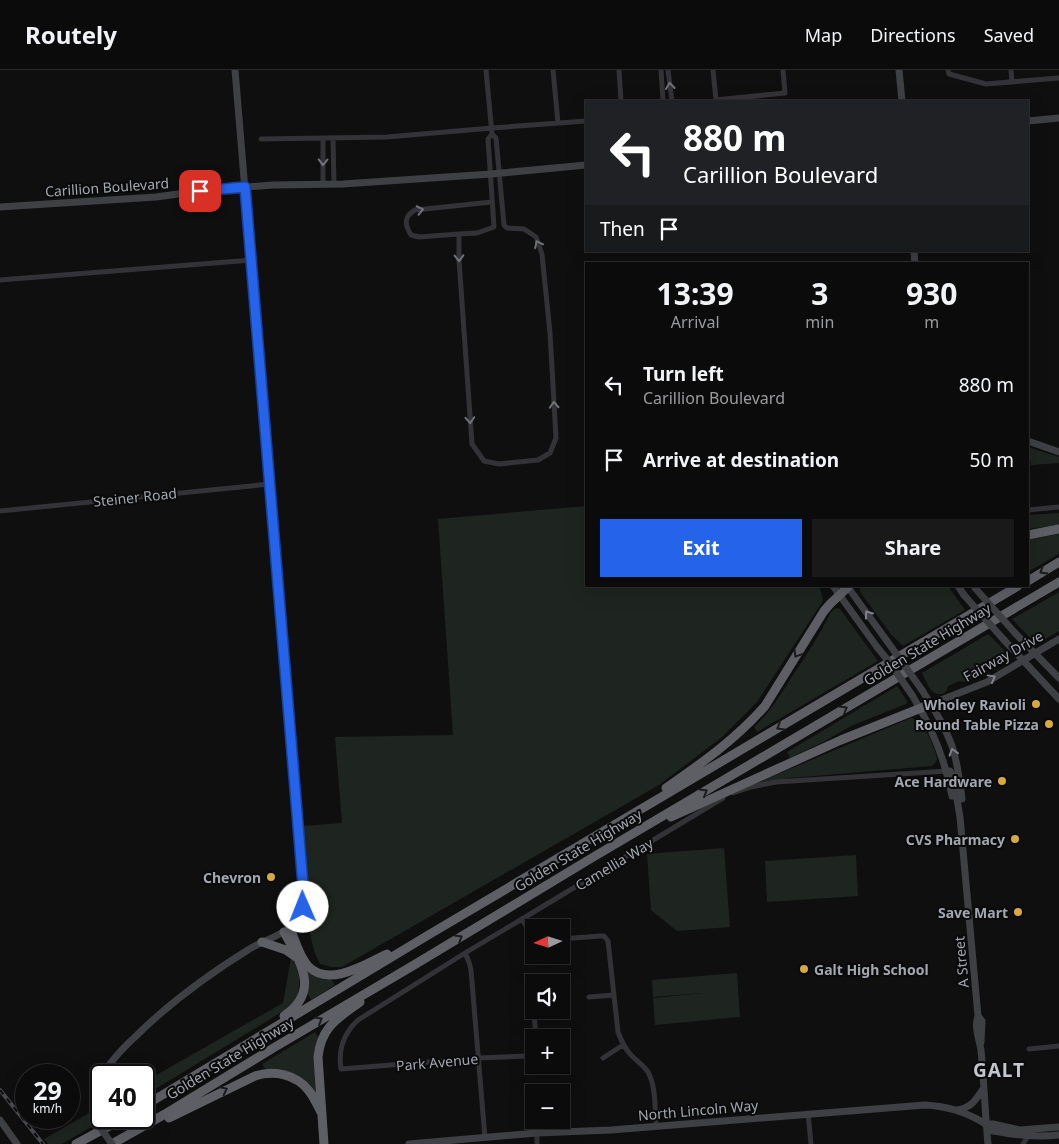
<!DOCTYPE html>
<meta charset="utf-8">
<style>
body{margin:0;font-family:"Noto Sans",sans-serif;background:#19191a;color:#f1f3f6;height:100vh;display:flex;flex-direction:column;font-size:19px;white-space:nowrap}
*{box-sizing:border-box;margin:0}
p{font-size:16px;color:#9a9b9d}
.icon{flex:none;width:28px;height:28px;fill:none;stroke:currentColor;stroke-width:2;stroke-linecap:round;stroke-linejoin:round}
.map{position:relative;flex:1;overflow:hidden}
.side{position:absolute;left:585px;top:192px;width:444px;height:325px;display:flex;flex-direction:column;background:#0b0b0c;border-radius:0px;box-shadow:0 5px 20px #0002,0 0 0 1px #2b2b2d}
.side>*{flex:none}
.top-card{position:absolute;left:585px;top:30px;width:444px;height:152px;border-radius:0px;box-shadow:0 5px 20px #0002,0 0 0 1px #2b2b2d;background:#202124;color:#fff;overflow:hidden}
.needle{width:32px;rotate:266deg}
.tools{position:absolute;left:525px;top:849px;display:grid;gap:10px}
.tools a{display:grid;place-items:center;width:45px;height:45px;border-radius:0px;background:#0b0b0c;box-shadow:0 5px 20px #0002,0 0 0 1px #2b2b2d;font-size:25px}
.speed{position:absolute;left:15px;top:994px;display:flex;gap:10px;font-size:25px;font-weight:700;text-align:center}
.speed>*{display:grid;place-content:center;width:65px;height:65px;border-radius:50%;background:#0b0b0c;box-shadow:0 5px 20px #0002,0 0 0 1px #2b2b2d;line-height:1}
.speed small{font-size:12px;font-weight:400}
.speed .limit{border:2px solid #111;border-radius:8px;background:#fff;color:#111}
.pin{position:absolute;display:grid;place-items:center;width:42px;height:42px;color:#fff;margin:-21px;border-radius:10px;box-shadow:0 2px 8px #0006}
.me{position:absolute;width:55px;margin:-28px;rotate:359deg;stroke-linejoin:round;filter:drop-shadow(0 0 4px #0008)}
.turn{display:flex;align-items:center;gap:18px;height:105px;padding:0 15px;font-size:22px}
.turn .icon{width:65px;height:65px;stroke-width:2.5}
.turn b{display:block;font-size:35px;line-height:42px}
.then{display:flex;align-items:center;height:48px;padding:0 15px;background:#0003;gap:10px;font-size:19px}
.eta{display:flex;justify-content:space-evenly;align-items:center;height:85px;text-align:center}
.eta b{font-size:30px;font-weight:700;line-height:35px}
.button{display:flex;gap:10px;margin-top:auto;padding:10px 15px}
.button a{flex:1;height:58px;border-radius:0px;background:#2563eb;color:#fff;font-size:20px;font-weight:700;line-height:58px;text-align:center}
.button a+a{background:#19191a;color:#f1f3f6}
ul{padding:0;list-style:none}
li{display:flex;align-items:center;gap:15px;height:75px;padding:0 15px}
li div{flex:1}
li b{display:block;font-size:19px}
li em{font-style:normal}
header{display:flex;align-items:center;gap:30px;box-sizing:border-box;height:70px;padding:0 25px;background:#0b0b0c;border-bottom:1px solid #2b2b2d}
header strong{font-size:24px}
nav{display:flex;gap:28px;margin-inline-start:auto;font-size:18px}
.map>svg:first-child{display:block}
.green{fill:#1e241f}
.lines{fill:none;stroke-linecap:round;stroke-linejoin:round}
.street{stroke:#333337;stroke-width:5}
.secondary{stroke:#3f4044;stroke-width:7}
.highway{stroke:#5d5f65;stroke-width:9}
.rail-casing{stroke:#4c4d51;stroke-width:4}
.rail{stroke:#0a0a0b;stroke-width:2;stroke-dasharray:5.5;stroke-linecap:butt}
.secondary-bridge{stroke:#3f4044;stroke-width:7}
.oneway{stroke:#707279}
.oneway2{stroke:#1b1b1d}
.oneway3{stroke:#7f828a}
.route-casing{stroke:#184099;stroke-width:12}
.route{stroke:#2563eb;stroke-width:9}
.poi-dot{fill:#d8a93f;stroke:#0a0a0b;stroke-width:2}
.labels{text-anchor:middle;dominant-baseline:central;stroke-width:4;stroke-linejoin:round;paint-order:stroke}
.street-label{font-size:14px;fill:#a2a6af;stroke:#0a0a0b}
.poi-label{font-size:14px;font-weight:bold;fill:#a2a6af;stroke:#0a0a0b;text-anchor:end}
.district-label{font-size:19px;font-weight:bold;letter-spacing:1px;fill:#c2c5cc;stroke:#0a0a0b}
</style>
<header>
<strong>Routely</strong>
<nav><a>Map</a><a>Directions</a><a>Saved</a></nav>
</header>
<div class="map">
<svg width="1059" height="1074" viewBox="0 0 1059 1074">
<rect width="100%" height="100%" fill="#0f0f10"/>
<!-- green -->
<path class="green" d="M1028,377l31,10v6l-28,2 -1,-7h-2z
M586,436v80h232l3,5 2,10 -66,101 -36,36 -62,47 -317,182h-11l-11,-3 -6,-13 -4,-17 -8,-108 40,-3 -7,-86 118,-2 -15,-216z
M1059,443v12l-31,4v-14z
M1059,464v20l-31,18v-32z
M862,516h86l17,24 -62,36 -13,-13 -30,-41v-4z
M1059,522v39l-17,10 -8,1 -22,-23z
M838,538l2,1 38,52 -121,71 -3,-5c16,-15 28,-34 39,-52 14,-21 27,-41 38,-63l3,-3z
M988,564l21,21 1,5 -7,4 -8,-1 -10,5 -1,6 -20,8 -5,-1 -11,5 -2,6c-15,8 -18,-8 -24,-19z
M897,616l10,15 -1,3 -55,22 -26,15 -35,17 -3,-6z
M911,648c4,1 5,1 8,3 6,5 18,31 18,38 -1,4 -2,4 -5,7l-142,12 -38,7z
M724,778l6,79 -53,4 -26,-21 -4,-56z
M856,785l2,41 -91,6 -2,-41z
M291,888l6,7 3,9 -1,11 -1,10 -5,8 -8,7 -141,86v-14l139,-79z
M307,900l23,8 5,7 -24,15 -4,-7c2,-8 2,-15 0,-23z
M737,903l3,44 -85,8 -2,-27 49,-5 -49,4 -1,-17z
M315,962l4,6 -1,62c-17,-21 -22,-32 -52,-30l-4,-6z
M91,1042l4,13 -33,19h-14l-4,-5z"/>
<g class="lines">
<!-- street -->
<path class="street" d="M486,0l6,64 4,4 8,87 3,3 17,1 12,8 6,17 8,79 6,105 -6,15 -12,7 -39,4 -15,-3 -12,-17 -13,-184v-26l18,-1 17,-6 -6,-88 4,-5
M553,0l5,53
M619,0l2,31
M661,0l2,31
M668,0l4,31
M713,0l3,30 69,-7 -2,-23
M948,0l1,4 37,10 73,-6
M1011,0l1,12
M333,68l1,46
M261,69l126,-2 105,-9 94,-7
M323,114v-45
M459,164l-40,3 -8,-2c-6,-10 -8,-18 4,-25l77,-8
M0,210l252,-20
M1028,440l31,-3
M0,441l270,-27
M733,723l18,-6 25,-5 171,-11
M522,849l9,15 3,2
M561,869l39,-3h4l4,5 10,91c3,8 7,17 13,23 6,6 12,10 17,17 8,14 7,38 8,54
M465,883l4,9 2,8 14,168
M589,927l25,-2
M528,937l6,7 2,24
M1029,979l30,-3
M534,983l-5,3 -51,2 -137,11c-3,-19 2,-35 17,-49l107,-67 57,-34 201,-121
M603,988l20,-13
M808,1043l3,31
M537,1063v11
M1023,1074l5,-8"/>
<!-- secondary -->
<path class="secondary" d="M899,0l3,31
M1028,51l31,-3
M0,137l156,-10 44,-6 72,-6 71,-1 148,-10 95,-9
M914,181l1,13
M1028,371l31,11
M833,516l44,61
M847,516l40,55
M958,516l6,9
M1015,563l44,45
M1004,570l55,59
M922,620c12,19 24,38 31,59 5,17 7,33 9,50
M912,625c20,32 33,64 40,101
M931,634l56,-22 72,-43
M947,701h3l3,5 7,41 18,199c-4,12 1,22 3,34 3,31 4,63 7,94
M978,946l4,5 -1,21
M103,1005c8,-15 20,-27 32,-38 35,-35 74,-63 116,-89 12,-7 26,-11 37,-19 10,-7 15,-18 16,-30l-69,-829
M957,1040c15,-3 18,-9 26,-21
M99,1049c-3,-13 -2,-26 2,-39
M0,1050l17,24
M986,1054h7l27,6 39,-3
M409,1074l128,-11 74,-3 314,-25c21,1 41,7 59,18 3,2 5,6 9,8 0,0 7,1 7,1 20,4 39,5 59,3"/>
<!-- highway -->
<path class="highway" d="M1028,465l31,-6
M1028,511l31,-19
M666,718c36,-25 70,-49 99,-82l59,-95 6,-7 18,-17
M671,747l170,-77 90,-36
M290,858c5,12 9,28 18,38 21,22 58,-2 79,-12
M284,862c16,30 37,59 0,84
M262,872l24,8 10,7
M144,1036l286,-172 588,-348
M169,1048l86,-42c19,-6 41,-2 54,15 5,6 8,14 12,21
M76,1074l48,-26
M112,1074l53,-30 110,-67 139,-82 176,-106 469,-277
M324,1074l-6,-87c3,-30 20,-39 42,-55"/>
<defs>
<path id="rail" d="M0,1020l43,54"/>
</defs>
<!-- rail casing -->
<use href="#rail" class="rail-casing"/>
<!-- rail -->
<use href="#rail" class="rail"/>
<!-- secondary-bridge -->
<path class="secondary-bridge" d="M975,518l40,45
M964,525l40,45
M887,571l35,49
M877,577l13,16 22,32
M99,1049l3,11 10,14"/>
</g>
<!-- one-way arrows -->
<defs><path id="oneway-chevron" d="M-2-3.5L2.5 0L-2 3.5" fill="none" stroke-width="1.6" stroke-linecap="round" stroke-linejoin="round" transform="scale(1.25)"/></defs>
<g class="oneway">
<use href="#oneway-chevron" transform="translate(670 16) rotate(-96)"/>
<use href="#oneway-chevron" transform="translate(323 92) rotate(91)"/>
<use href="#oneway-chevron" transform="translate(420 140) rotate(-12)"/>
<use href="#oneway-chevron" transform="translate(538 174) rotate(-116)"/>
<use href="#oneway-chevron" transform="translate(459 188) rotate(89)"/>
<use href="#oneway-chevron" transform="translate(554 335) rotate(-93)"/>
<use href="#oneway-chevron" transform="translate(470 350) rotate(86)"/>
</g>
<g class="oneway2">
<use href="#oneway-chevron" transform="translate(1043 501) rotate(149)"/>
<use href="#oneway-chevron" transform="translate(797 584) rotate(121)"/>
<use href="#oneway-chevron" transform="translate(844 639) rotate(-31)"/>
<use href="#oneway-chevron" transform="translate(780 657) rotate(149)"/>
<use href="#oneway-chevron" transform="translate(704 722) rotate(-30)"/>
<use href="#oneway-chevron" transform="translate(459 868) rotate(-31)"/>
<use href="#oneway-chevron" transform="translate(319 950) rotate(-30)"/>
<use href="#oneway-chevron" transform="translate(224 1020) rotate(-26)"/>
</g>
<g class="oneway3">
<use href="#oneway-chevron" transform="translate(868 544) rotate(-126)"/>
<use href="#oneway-chevron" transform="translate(992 608) rotate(-29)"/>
<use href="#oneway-chevron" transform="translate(953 682) rotate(-107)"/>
</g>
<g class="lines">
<defs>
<path id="route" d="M200,121l45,-4 59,710 -1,10"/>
</defs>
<!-- route casing -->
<use href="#route" class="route-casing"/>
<!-- route -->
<use href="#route" class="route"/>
</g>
<!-- markers -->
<g class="poi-dot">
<circle cx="1036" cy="634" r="5"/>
<circle cx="1049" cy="654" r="5"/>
<circle cx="1002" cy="711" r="5"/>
<circle cx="1015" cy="769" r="5"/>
<circle cx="271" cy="807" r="5"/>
<circle cx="1018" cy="842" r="5"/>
<circle cx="804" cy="899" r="5"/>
</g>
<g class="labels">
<!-- street labels -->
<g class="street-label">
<text transform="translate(107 117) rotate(-4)">Carillion Boulevard</text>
<text transform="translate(135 427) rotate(-6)">Steiner Road</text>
<text transform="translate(927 574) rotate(-31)">Golden State Highway</text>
<text transform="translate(1003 586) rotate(-29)">Fairway Drive</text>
<text transform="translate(578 780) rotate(-31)">Golden State Highway</text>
<text transform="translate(614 794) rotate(-31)">Camellia Way</text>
<text transform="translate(961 892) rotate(-95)">A Street</text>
<text transform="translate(230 988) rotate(-31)">Golden State Highway</text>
<text transform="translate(437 992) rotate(-5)">Park Avenue</text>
<text transform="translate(698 1040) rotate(-5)">North Lincoln Way</text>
</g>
<!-- poi labels -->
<g class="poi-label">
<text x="1026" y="634">Wholey Ravioli</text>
<text x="1039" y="654">Round Table Pizza</text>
<text x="992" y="711">Ace Hardware</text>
<text x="1005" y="769">CVS Pharmacy</text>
<text x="261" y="807">Chevron</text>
<text x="1008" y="842">Save Mart</text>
<text x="814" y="899" text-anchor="start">Galt High School</text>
</g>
<!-- district labels -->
<g class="district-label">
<text x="999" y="1000">GALT</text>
</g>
</g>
</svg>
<div class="tools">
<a><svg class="needle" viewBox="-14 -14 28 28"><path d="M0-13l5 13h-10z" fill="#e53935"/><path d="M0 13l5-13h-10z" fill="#9a9b9d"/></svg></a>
<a><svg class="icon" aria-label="sound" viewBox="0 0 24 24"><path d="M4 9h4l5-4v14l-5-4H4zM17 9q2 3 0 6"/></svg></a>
<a>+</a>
<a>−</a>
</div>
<div class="speed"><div>29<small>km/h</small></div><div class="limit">40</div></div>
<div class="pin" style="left:200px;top:121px;background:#d93025"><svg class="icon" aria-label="arrive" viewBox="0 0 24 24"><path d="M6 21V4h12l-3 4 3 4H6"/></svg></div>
<svg class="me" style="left:303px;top:837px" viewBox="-20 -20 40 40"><circle r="19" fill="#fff"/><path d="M0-13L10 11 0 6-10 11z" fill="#2563eb"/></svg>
<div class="top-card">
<div class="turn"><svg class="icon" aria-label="left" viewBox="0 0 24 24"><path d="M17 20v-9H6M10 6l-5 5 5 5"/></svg><div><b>880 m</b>Carillion Boulevard</div></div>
<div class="then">Then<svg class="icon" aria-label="arrive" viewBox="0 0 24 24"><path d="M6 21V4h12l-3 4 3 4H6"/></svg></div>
</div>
<section class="side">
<div class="eta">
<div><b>13:39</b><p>Arrival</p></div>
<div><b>3</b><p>min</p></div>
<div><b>930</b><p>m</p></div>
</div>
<ul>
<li><svg class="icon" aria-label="left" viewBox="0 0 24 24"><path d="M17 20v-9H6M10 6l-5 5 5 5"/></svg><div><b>Turn left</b><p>Carillion Boulevard</p></div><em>880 m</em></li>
<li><svg class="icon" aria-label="arrive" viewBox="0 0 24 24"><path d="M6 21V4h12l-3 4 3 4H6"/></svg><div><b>Arrive at destination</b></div><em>50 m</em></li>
</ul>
<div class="button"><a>Exit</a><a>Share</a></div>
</section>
</div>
